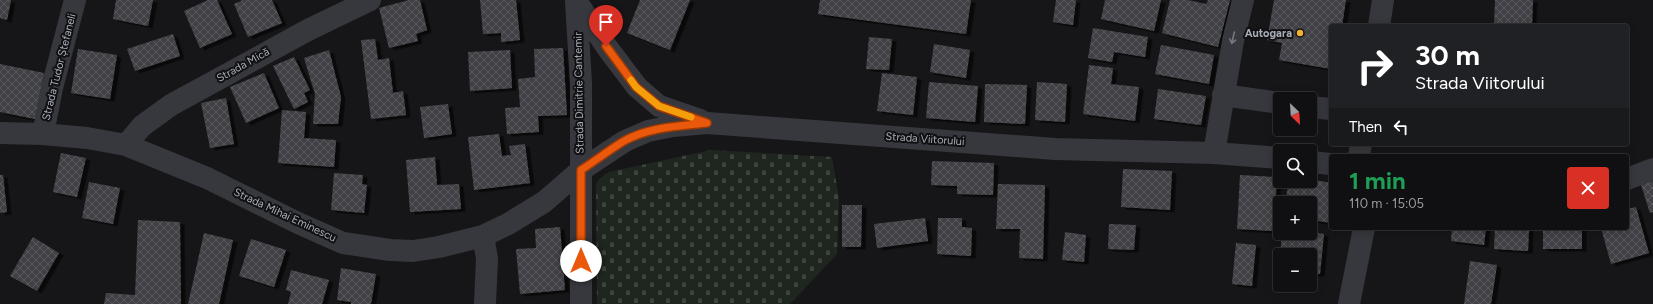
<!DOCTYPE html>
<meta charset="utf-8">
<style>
body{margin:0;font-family:Figtree,sans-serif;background:#1e1e20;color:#f1f3f6;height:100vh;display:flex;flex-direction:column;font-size:15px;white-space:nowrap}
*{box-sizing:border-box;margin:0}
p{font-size:13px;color:#9c9d9f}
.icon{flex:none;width:22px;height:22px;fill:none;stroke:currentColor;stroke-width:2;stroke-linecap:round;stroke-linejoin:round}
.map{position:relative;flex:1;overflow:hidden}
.side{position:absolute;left:1329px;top:154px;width:300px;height:76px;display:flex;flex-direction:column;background:#101012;border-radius:4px;box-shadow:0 2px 10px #0003,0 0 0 1px #303032}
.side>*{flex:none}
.banner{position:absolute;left:1329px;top:24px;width:300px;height:122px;border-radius:4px;box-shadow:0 2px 10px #0003,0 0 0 1px #303032;background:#202124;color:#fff;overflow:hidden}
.needle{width:26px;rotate:155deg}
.fabs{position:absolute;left:1273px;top:92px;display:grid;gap:8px}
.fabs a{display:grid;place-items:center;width:44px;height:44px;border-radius:4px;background:#101012;box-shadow:0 2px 10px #0003,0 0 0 1px #303032;font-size:20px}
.pin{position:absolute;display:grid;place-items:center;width:34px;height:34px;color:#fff;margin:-41px -17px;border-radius:50% 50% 50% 0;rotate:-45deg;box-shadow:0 0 4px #0007}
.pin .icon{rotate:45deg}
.me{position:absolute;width:44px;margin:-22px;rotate:0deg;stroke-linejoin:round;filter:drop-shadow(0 0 3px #0008)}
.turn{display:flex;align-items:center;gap:14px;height:84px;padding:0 20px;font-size:18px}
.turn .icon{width:52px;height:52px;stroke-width:2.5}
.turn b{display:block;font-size:28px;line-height:34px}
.then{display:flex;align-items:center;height:38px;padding:0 20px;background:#0003;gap:8px;font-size:15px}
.round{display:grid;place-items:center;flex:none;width:42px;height:42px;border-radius:4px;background:#1e1e20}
.head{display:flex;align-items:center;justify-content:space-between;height:68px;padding:0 20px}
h1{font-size:24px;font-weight:700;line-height:30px;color:#1e9e55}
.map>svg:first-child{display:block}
.cemetery{fill:url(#cemetery-stones)}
.building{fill:url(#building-cross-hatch);filter:url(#shadow)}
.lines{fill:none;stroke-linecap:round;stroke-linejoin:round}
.minor{stroke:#37383d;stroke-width:22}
.oneway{stroke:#757881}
.route-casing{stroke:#983908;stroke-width:10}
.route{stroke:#ea580c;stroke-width:7}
.slow{stroke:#f59e0b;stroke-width:7}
.poi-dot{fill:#f2b134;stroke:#111113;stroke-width:1.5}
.labels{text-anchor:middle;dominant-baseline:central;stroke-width:4;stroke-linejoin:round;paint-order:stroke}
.poi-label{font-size:11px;font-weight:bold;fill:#a8adb8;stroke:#111113;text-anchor:end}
.street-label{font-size:11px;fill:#a8adb8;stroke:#111113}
</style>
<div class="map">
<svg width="1653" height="304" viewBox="0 0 1653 304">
<defs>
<pattern id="cemetery-stones" width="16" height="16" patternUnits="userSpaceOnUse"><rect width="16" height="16" fill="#1e261f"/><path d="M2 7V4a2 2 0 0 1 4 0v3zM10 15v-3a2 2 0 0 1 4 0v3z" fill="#3c433d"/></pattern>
<pattern id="building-cross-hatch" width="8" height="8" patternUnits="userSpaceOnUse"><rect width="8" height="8" fill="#404145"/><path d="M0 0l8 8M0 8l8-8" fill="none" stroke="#595a5e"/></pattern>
<filter id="shadow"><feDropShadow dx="4.5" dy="2.5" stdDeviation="0" flood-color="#0009"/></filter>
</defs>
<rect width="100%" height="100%" fill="#161618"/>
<!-- cemetery -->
<path class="cemetery" d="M711,150l121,7 7,42 -2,55 -47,50h-193l-1,-118 3,-7 10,-7z"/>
<!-- building -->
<path class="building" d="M0,0h11l-4,20 -7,-2z
M116,0h37l-5,26 -35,-7z
M208,0h9l15,34 -32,14 -16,-37z
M241,0h31l10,23 -34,14 -14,-33 7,-3z
M409,0h11l7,30 -11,4 2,7 -29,7 -10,-40z
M480,0h36l4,40 -19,2v-9l-18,1z
M640,0h50l-20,50 -43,-17z
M820,0h151l-5,34 -148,-20z
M1056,0h20l-3,25 -20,-3z
M1105,0h56l-7,31 -53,-12z
M1170,0h18l18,4 2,-4h22l-12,47 -56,-14z
M1274,0h72l-4,26h-11v43l-52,-9 3,-17 -15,-3z
M1495,0h38l-1,26h-38z
M1093,28l55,9 -3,20 -31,-5 -2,10 -24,-4z
M173,34l7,22 -45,15 -8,-22z
M869,37l23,2 -3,31 -23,-1z
M375,39l3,21 11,-2 4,35 10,-2 3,24 -35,4 -10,-79z
M934,44l36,6 -4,28 -36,-6z
M1161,45l53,10 -5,29 -54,-10z
M563,48l4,67 -29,1 1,16 -32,2 -2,-26 15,-1 -2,-28 17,-2 -1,-28z
M78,49l39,6 -7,44 -39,-6z
M329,50l12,47 -3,27h-25l2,-30 -11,-36z
M510,50l2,38 -42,3 -2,-39z
M294,57l16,33 -6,3 4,9 -14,7 -21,-43z
M0,64l44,9 -9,46 -35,-7z
M1089,65l24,3 -2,16 28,3 -4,34 -52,-7z
M264,73l15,35 -33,15 -16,-36z
M882,73l35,4 -4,38 -36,-4z
M929,82l49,4 -3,36 -49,-4z
M1037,82l30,2 -2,38 -30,-2z
M985,84l42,1 -2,39 -41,-2z
M1158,89l48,7 -5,29 -47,-6z
M226,98l8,46 -24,4 -9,-45z
M448,104l4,30 -28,4 -4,-31z
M282,110l24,2 -2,26 32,2 -2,27 -56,-4z
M499,134l3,22 9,-1 -2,-9 16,-2 5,39 -56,7 -6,-53z
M61,153l25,5 -9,39 -24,-5z
M435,157l2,28 22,-1 2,25 -51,3 -4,-52z
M932,161l62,2 -1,32 -36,-1v-8l-26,-1z
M1123,169l49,2 -2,39 -49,-3z
M334,173l29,2 -1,9 5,1 -3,28 -33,-3z
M0,175h3l4,37 -7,1z
M1240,175l37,2 -3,54 -37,-2z
M1310,179l21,4v40l-21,-3v-17h-25l4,-22h21z
M1653,181v31l-3,1 -9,-28z
M89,182l31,6 -7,36 -31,-6z
M998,184l47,1 -2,74 -24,-1 1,-29h-24z
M842,205h20l-1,42h-19z
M1636,207l13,46 -38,11 -10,-36h26v-19z
M925,218l3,23 -51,7 -3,-24z
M938,218h24v9l10,1 -1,28 -34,-2z
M138,220l42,2 1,82h-77l2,-11 29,2z
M1109,224l27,1 -2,25 -26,-1z
M560,227l5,63 -45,4 -4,-45 20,-1 -1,-19z
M1452,228h34l-2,17 -33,-4z
M1495,228h34l-1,23 -34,-2z
M1543,228h39v21h-39z
M1065,232l21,3 -2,27 -22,-2z
M1310,232l14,2 -4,40h-10v-19h-30l2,-22z
M204,233l29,7 -14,64h-31z
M33,237l26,16 -22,38 -27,-15z
M251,239l35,11 -12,37 -35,-11z
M1236,243l20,2 -4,41 -20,-2z
M1470,261l27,4 -6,39h-27z
M341,268l35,6 -5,30h-20v-2l-14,-2z
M291,270l38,10 -7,24h-34l3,-12 -5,-2z"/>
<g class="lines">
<!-- minor -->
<path class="minor" d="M576,2l5,81v221
M577,2l29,44 31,41 22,19 41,14
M1379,26l4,-26
M1223,95l57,8
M1310,107l21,2
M0,133l43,1 44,4 39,7 81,33 91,45 45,20 47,7 23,1 26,-4 44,-11 25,-12 36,-22 37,-32 44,-29 23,-10 25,-5 34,-3 348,26 159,4 66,5
M43,134l9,-46 23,-88
M126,145l16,-19 29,-21 137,-75 62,-30
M1214,153l19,-112 10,-41
M1359,156l2,-12
M1310,162l21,2
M1627,179l26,-10
M483,236l4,22 -2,46
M1349,304l15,-76"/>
</g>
<!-- one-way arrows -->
<defs><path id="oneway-shaft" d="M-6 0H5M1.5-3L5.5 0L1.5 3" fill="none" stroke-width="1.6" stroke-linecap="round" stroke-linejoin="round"/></defs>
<use class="oneway" href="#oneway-shaft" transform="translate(1233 38) rotate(103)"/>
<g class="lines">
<defs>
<path id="route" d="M581,261v-91c14,-9 28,-20 43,-29 25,-14 56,-15 83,-18l-48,-17 -23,-19 -30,-41"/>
</defs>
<!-- route casing -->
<use href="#route" class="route-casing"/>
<!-- route -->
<use href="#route" class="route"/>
<!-- slow -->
<path class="slow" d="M631,80l5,7 23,19 32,11"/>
</g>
<!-- markers -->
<circle class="poi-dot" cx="1300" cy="33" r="4"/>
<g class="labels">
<!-- poi labels -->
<g class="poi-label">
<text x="1292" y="33">Autogara</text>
</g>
<!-- street labels -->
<g class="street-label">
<text transform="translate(243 65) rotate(-29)">Strada Mică</text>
<text transform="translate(59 67) rotate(-76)">Strada Tudor Ștefaneli</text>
<text transform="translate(579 93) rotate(-91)">Strada Dimitrie Cantemir</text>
<text transform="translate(925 139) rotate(4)">Strada Viitorului</text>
<text transform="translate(285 215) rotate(25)">Strada Mihai Eminescu</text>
</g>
</g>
</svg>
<div class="fabs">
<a><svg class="needle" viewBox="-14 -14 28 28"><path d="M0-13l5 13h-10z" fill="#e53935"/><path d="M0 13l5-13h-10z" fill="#9c9d9f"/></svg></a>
<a><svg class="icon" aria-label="search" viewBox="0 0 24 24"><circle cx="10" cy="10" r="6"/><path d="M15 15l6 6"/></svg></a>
<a>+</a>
<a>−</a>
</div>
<div class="pin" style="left:606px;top:46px;background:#d93025"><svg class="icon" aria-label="arrive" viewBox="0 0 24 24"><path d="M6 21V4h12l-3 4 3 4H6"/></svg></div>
<svg class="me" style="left:581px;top:261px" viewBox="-20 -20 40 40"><circle r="19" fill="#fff"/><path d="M0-13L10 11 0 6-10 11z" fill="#ea580c"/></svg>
<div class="banner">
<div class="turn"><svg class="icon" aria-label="right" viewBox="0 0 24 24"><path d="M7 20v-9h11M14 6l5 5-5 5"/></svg><div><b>30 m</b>Strada Viitorului</div></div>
<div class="then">Then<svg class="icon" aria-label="left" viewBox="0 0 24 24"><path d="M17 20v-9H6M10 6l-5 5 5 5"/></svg></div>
</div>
<section class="side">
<div class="head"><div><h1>1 min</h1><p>110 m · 15:05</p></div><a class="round" style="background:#d93025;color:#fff"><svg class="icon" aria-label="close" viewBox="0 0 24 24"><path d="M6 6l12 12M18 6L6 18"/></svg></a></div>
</section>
</div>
